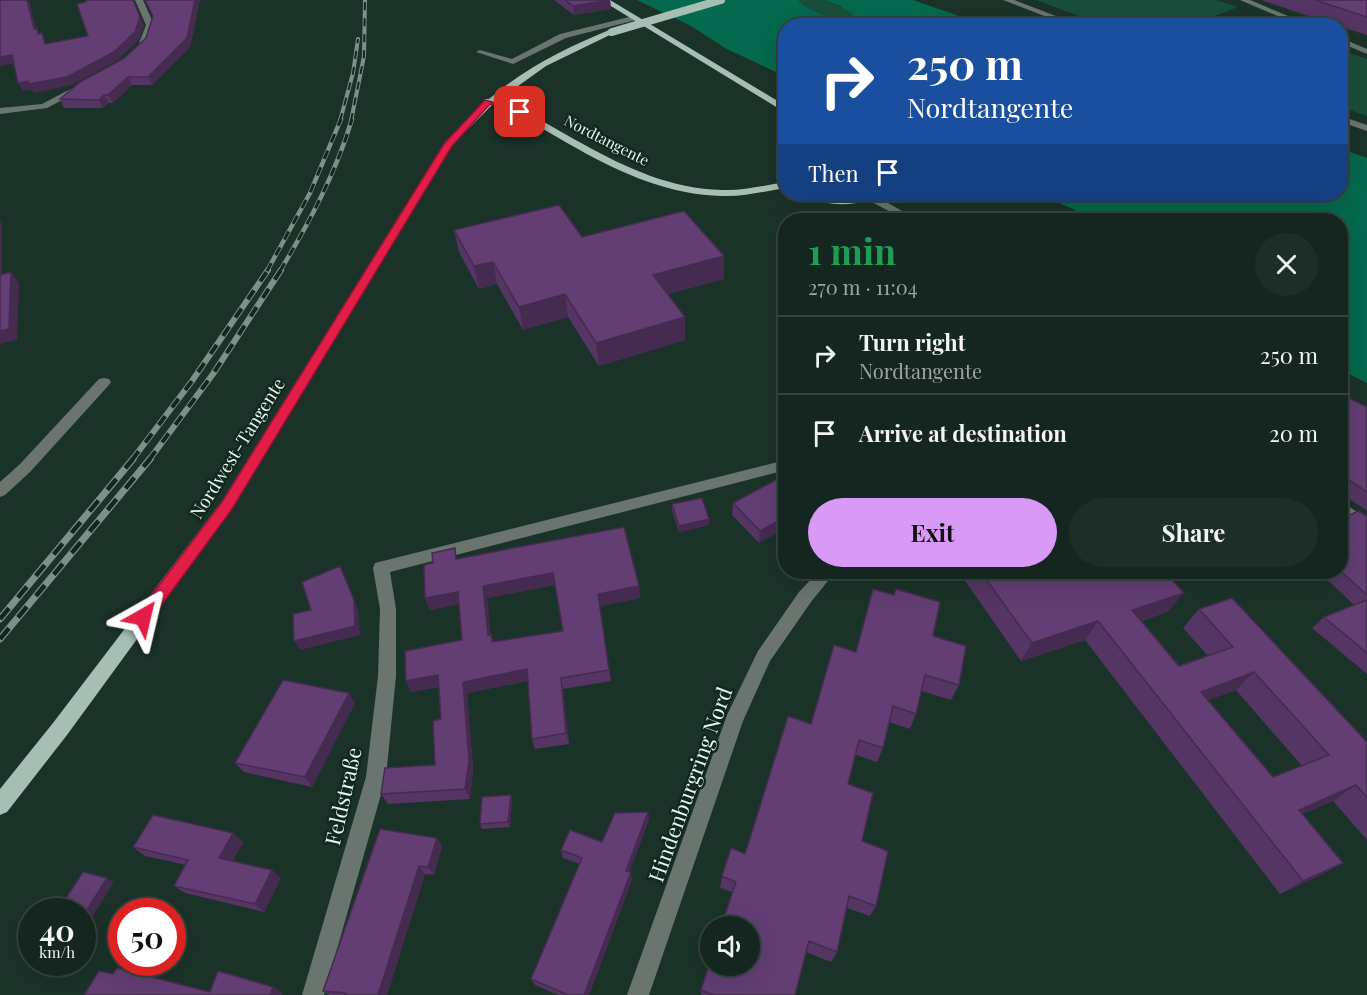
<!DOCTYPE html>
<meta charset="utf-8">
<style>
body{margin:0;font-family:"Playfair Display",serif;background:#1d2e28;color:#f1f3f6;height:100vh;display:flex;flex-direction:column;font-size:22px;white-space:nowrap}
*{box-sizing:border-box;margin:0}
p{font-size:20px;color:#9da5a4}
.icon{flex:none;width:33px;height:33px;fill:none;stroke:currentColor;stroke-width:2;stroke-linecap:round;stroke-linejoin:round}
.map{position:relative;flex:1;overflow:hidden}
.drawer{position:absolute;left:778px;top:213px;width:570px;height:366px;display:flex;flex-direction:column;background:#14261f;border-radius:24px;box-shadow:0 6px 24px #0002,0 0 0 2px #33433d}
.drawer>*{flex:none}
.banner{position:absolute;left:778px;top:18px;width:570px;height:183px;border-radius:24px;box-shadow:0 6px 24px #0002,0 0 0 2px #33433d;background:#1a4fa0;color:#fff;overflow:hidden}
.buttons{position:absolute;left:700px;top:916px;display:grid;gap:12px}
.buttons a{display:grid;place-items:center;width:60px;height:60px;border-radius:50%;background:#14261f;box-shadow:0 6px 24px #0002,0 0 0 2px #33433d;font-size:30px}
.speed{position:absolute;left:18px;top:898px;display:flex;gap:12px;font-size:30px;font-weight:700;text-align:center}
.speed>*{display:grid;place-content:center;width:78px;height:78px;border-radius:50%;background:#14261f;box-shadow:0 6px 24px #0002,0 0 0 2px #33433d;line-height:1}
.speed small{font-size:15px;font-weight:400}
.speed .limit{border:9px solid #d22;background:#fff;color:#111}
.pin{position:absolute;display:grid;place-items:center;width:51px;height:51px;color:#fff;margin:-26px;border-radius:12px;box-shadow:0 3px 9px #0006}
.me{position:absolute;width:66px;margin:-33px;rotate:37deg;stroke-linejoin:round;filter:drop-shadow(0 0 4px #0008)}
.turn{display:flex;align-items:center;gap:21px;height:126px;padding:0 30px;font-size:27px}
.turn .icon{width:78px;height:78px;stroke-width:2.5}
.turn b{display:block;font-size:42px;line-height:51px}
.then{display:flex;align-items:center;height:57px;padding:0 30px;background:#0003;gap:12px;font-size:22px}
.round{display:grid;place-items:center;flex:none;width:63px;height:63px;border-radius:32px;background:#1d2e28}
.summary{display:flex;align-items:center;justify-content:space-between;height:102px;padding:0 30px}
h1{font-size:36px;font-weight:700;line-height:45px;color:#1e9e55}
.cta{display:flex;gap:12px;margin-top:auto;padding:12px 30px}
.cta a{flex:1;height:69px;border-radius:36px;background:#d99af7;color:#111;font-size:24px;font-weight:700;line-height:69px;text-align:center}
.cta a+a{background:#1d2e28;color:#f1f3f6}
ul{padding:0;list-style:none}
li{display:flex;align-items:center;gap:18px;height:78px;padding:0 30px;border-top:2px solid #33433d}
li div{flex:1}
li b{display:block;font-size:22px}
li em{font-style:normal}
.map>svg:first-child{display:block}
.green{fill:#194e3b}
.water{fill:#04694d}
.lines{fill:none;stroke-linecap:round;stroke-linejoin:round}
.minor{fill:#6a7570;fill-rule:evenodd}
.major{fill:#a7beb4;fill-rule:evenodd}
.rail-far3-casing{stroke:#7e9189;stroke-width:4}
.rail-far2-casing{stroke:#7e9189;stroke-width:4.5}
.rail-far1-casing{stroke:#7e9189;stroke-width:6}
.rail-casing{stroke:#7e9189;stroke-width:7}
.rail-far3{stroke:#11281f;stroke-width:2;stroke-dasharray:8;stroke-linecap:butt}
.rail-far2{stroke:#11281f;stroke-width:3;stroke-dasharray:9;stroke-linecap:butt}
.rail-far1{stroke:#11281f;stroke-width:4;stroke-dasharray:11;stroke-linecap:butt}
.rail{stroke:#11281f;stroke-width:4.5;stroke-dasharray:14;stroke-linecap:butt}
.major-bridge{stroke:#a7beb4;stroke-width:8}
.wall{fill:#543563;fill-rule:evenodd}
.shaded-wall{fill:#452b50}
.building{fill:#623e73;stroke:#452b50;stroke-width:1.5;fill-rule:evenodd}
.route{fill:#e11d48;stroke:#92132f;stroke-width:1.5}
.labels{text-anchor:middle;dominant-baseline:central;stroke-width:5;stroke-linejoin:round;paint-order:stroke}
.far-street-label{font-size:15px;fill:#e8f6ef;stroke:#11281f}
.street-label{font-size:18px;fill:#e8f6ef;stroke:#11281f}
.near-street-label{font-size:21px;fill:#e8f6ef;stroke:#11281f}
</style>
<div class="map">
<svg width="1367" height="995" viewBox="0 0 1367 995">
<rect width="100%" height="100%" fill="#1b3229"/>
<!-- green -->
<path class="green" d="M798,0h28l24,11 2,5c-17,5 -43,-4 -54,-16z
M1036,0h180l22,7 -46,18 -86,1z
M1341,50l26,9v57l-26,-9z"/>
<!-- water -->
<path class="water" d="M637,0h161c11,12 37,21 53,16l1,-2 -12,-8 -14,-6h87l72,25 -199,1v51l-61,-29 -34,-22z
M1341,149l26,9v225l-26,-13v-150h-245l-56,-26h301z"/>
<g class="lines">
<!-- minor -->
<path class="minor" d="M135,0h8l11,25 -7,18 -4,2 -4,-2 7,-18z
M1003,0h11l68,26h-12z
M1240,0h10l62,26h-11z
M633,16l4,2 -1,2 -70,18 -53,26 -37,-12 4,-2 32,9 48,-25z
M1341,38l26,11v5l-26,-11z
M82,83l4,3 -1,2 -38,20 -47,6v-6l42,-4z
M1341,116l26,9v6l-26,-9z
M864,194h8l46,26h-12l-42,-22z
M104,378l5,1 2,3 -2,3 -79,87 -25,23 -5,2v-15l20,-18 79,-85z
M786,460v10l-396,102 6,37v67l-10,101 -62,218h-22l64,-218 12,-101 2,-67 -7,-41 2,-5z
M1341,502l26,16v14l-26,-16z
M818,572h17l-24,30 -41,59 -27,60 -94,274h-22l100,-280 31,-64 41,-59z"/>
<!-- major -->
<path class="major" d="M601,0h9l176,106v7z
M609,30l7,2 -70,34 -49,35c31,9 58,28 86,43 43,24 89,45 139,46 22,1 43,-5 64,-8v6c-21,3 -42,9 -64,8 -51,-1 -100,-22 -144,-47 -28,-15 -55,-34 -86,-44l-40,40 -220,364 -165,226 -60,77 -7,3v-26l53,-66 169,-222 223,-359 39,-40 1,-3h4c36,-31 77,-51 120,-69z
M804,194l38,3 37,-3c-17,14 -58,13 -75,0z"/>
<defs>
<path id="rail-far3" d="M340,121l13,-48 5,-34
M351,121l13,-65 1,-56"/>
<path id="rail-far2" d="M267,271l43,-78 31,-74
M280,271c29,-48 56,-98 72,-152"/>
<path id="rail-far1" d="M132,460l60,-79 76,-111
M149,460l64,-86 68,-104"/>
<path id="rail" d="M0,619l133,-160
M0,639l150,-180"/>
</defs>
<!-- rail-far3 casing -->
<use href="#rail-far3" class="rail-far3-casing"/>
<!-- rail-far2 casing -->
<use href="#rail-far2" class="rail-far2-casing"/>
<!-- rail-far1 casing -->
<use href="#rail-far1" class="rail-far1-casing"/>
<!-- rail casing -->
<use href="#rail" class="rail-casing"/>
<!-- rail-far3 -->
<use href="#rail-far3" class="rail-far3"/>
<!-- rail-far2 -->
<use href="#rail-far2" class="rail-far2"/>
<!-- rail-far1 -->
<use href="#rail-far1" class="rail-far1"/>
<!-- rail -->
<use href="#rail" class="rail"/>
<!-- major-bridge -->
<path class="major-bridge" d="M612,32l109,-32"/>
</g>
<!-- wall -->
<path class="wall" d="M200,0l-10,47 -38,38h-20l-19,18h-4l-6,5h-39l-4,-9 63,-40 23,-21 6,-21z
M554,0h56l1,9 -37,6z
M1261,0h106v35l-26,-8v-1h-3z
M454,230l128,7 142,42 -56,15 17,23v23l-86,26 -31,-49 -45,13 -26,-46 -18,5 -20,-37z
M1341,394l26,13v104l-26,-18z
M786,490v38l-27,15 -27,-28 1,-12z
M672,504l37,15v6l-30,7 -7,-22z
M1367,516v158l-55,-46 12,-11 30,-12 -21,-20 -16,-13h24z
M458,558l181,28 1,12 -40,8 11,75 -48,8 6,55 -34,5 -3,-10 -4,-58 -61,12 6,77 -3,29 -82,5 -7,-10 54,-29 6,-46 -2,-32 -28,5 -5,-11 56,-41 -3,-36 -29,6 -5,-12 8,-35zM555,585l8,46 -69,11 -4,-8 -3,-36z
M959,572h206l4,39 -27,10 37,45 29,-10 -25,-28 16,-19 168,133v98l-34,-39 -31,13 41,49 -24,13 -39,18 -195,-254 -64,21zM1236,690l66,76 -29,11 -65,-77z
M896,589l37,47 26,49 -8,15 -30,-9 -5,23 -6,15 -21,-7 -6,26 -6,14 -21,-7 -8,29 28,122 -6,10 -23,-8 -10,44 -6,10 -25,-10 -11,43h-94v-5l31,-98 -12,-4 2,-12 23,-22 66,-130 45,-72 38,-57z
M349,693l6,10 -43,84 -68,-15 -9,-9z
M511,795l1,5 -2,27 -28,2 -2,-5z
M648,812l1,8 -20,52 3,8 -43,115h-31l-23,-10 -4,-6 49,-115 -17,-6 -2,-8 41,-8z
M437,838l5,8 -8,29 -9,-1 -38,121h-58l-6,-4z
M243,842l-11,19 49,17 -17,34 -79,-19 -11,-7 12,-21 -41,-9 -12,-9z"/>
<!-- shaded-wall -->
<path class="shaded-wall" d="M27,0h2l9,37 -4,-8z
M133,0l11,25 -5,15 -21,20 -46,25 -38,8 -2,-3 -9,1 -5,-8 117,-51z
M195,0h5l-10,47 -38,38 -4,-8z
M610,0l1,9 -37,6 -1,-9z
M12,55l5,8 -17,3v-9z
M128,77l4,8 -19,18 -5,-8z
M104,95l5,8 -6,5 -4,-8z
M0,221l2,3v63l-2,-3z
M724,256v23l-70,19 -1,-23z
M493,262l4,22 -18,5 -5,-23z
M11,272l8,11 -2,57 -17,4v-13z
M565,294l3,23 -45,13 -4,-23z
M685,317v23l-86,26 -3,-23z
M786,517v11l-27,15 1,-12z
M709,519v6l-30,7v-6z
M340,566l5,10 13,34 2,25 -60,15 -6,-9z
M553,573l2,12 -68,13 5,49 -4,-12 -5,-49z
M639,586l1,12 -40,8 -2,-12z
M458,592l4,11 -32,7 -5,-12z
M1184,593l-15,18 -50,17 13,-18z
M1098,621l-13,19 -64,21 11,-18z
M527,669l3,11 -63,13 6,77 -3,29 -5,-10 -2,-107z
M1254,672l-18,18 -51,19 16,-17z
M438,675l5,11 -32,6 -5,-11z
M561,678l2,11 6,55 -3,-11z
M349,693l6,10 -43,84 -7,-10z
M1356,785l-23,16 -56,23 22,-14z
M511,795l1,5 -2,27 -2,-5z
M648,812l1,8 -22,58 -1,-7z
M233,833l10,9 -13,24 -11,-8z
M437,838l5,8 -8,29 -6,-8z
M1343,863l-24,13 -39,18 23,-13z
M419,866l6,8 -38,121h-9z
M272,870l9,8 -17,34 -9,-8z
M631,872l1,8 -43,115h-5z
M107,878l7,4 -25,40 -7,-3v-1z
M273,987l10,6 -1,2h-12z"/>
<!-- building -->
<path class="building" d="M0,0h27l7,29 3,-1 1,6 4,-1 3,11 43,-8 -11,-32 9,-2v-2h47l7,17 -5,15 -21,20 -47,25 -38,7 -1,-3 -10,2 -6,-28 -12,2z
M145,0h50l-8,38 -39,39h-20l-20,18h-4l-5,5 -39,-1 20,-17 43,-23 23,-21 7,-22z
M565,0h45l-37,6z
M1315,0h52v17z
M559,205l23,32 102,-26 40,45 -71,19 32,42 -89,26 -31,-49 -46,13 -26,-45 -19,4 -20,-36z
M973,213l11,7h-29z
M11,272l-2,57 -9,2v-56z
M1341,394l26,13v85l-26,-17z
M776,480l10,10v27l-26,14 -27,-28z
M702,498l7,21 -30,7 -7,-22z
M1358,511l9,5v79l-26,-24v-52z
M624,527l15,59 -41,8 11,76 -48,8 5,55 -34,6 -5,-70 -64,13 6,78 -4,29 -84,5 4,-26 50,-3 -2,-44 8,-2 -3,-44 -32,6 -1,-30 57,-11 -4,-48 -33,6 -1,-33 9,-2 -1,-10 23,-5 1,11zM553,573l10,58 -71,11 -1,-8 -3,1 -5,-49z
M340,566l14,34 1,26 -61,15 -1,-27 18,-4 -9,-28z
M981,572h184l19,21 -52,17 47,56 54,-19 -34,-38 33,-11 135,144v56l-11,-13 -57,25 44,53 -40,18 -205,-260 -66,22zM1254,672l75,83 -56,22 -72,-85z
M873,589l21,6 2,-6 44,13 -7,34 33,10 -7,39 -34,-10 -9,39 -23,-8 -10,42 -24,-8 -11,44 25,9 -11,48 26,10 -12,55 -27,-10 -12,56 -28,-11 -14,54h-81l-13,-5 10,-31v7h39v-39h-29l15,-45 -14,-6 9,-28 14,6 43,-138 23,8 23,-79 22,7z
M1367,600v53l-43,-36z
M283,680l66,13 -44,84 -70,-14z
M511,795l-3,27 -28,2 2,-27z
M648,812l-22,59 5,1 -47,123h-16l-37,-16 51,-121 -21,-8 9,-20 32,12 13,-29z
M153,815l80,18 -14,25 53,12 -17,34 -81,-18 14,-26 -55,-13z
M380,829l57,9 -9,29 -9,-1 -41,129h-33l1,-2 -23,-2z
M83,872l24,6 -25,40v-6h-25z
M117,968l93,24 8,-21 55,16 -3,8h-186l15,-24 14,3z"/>
<!-- route -->
<path class="route" d="M485,100l40,12 -5,2 -30,-10 -38,42 -220,363 -83,113 -6,2 -5,-2 -2,-5 2,-4 84,-111 222,-358z"/>
<g class="labels">
<!-- far-street labels -->
<g class="far-street-label">
<text transform="translate(607 140) rotate(27)">Nordtangente</text>
</g>
<!-- street labels -->
<g class="street-label">
<text transform="translate(237 448) rotate(-58)">Nordwest-Tangente</text>
</g>
<!-- near-street labels -->
<g class="near-street-label">
<text transform="translate(689 784) rotate(-70)">Hindenburgring Nord</text>
<text transform="translate(342 796) rotate(-77)">Feldstraße</text>
</g>
</g>
</svg>
<div class="buttons">
<a><svg class="icon" aria-label="sound" viewBox="0 0 24 24"><path d="M4 9h4l5-4v14l-5-4H4zM17 9q2 3 0 6"/></svg></a>
</div>
<div class="speed"><div>40<small>km/h</small></div><div class="limit">50</div></div>
<div class="pin" style="left:520px;top:112px;background:#d93025"><svg class="icon" aria-label="arrive" viewBox="0 0 24 24"><path d="M6 21V4h12l-3 4 3 4H6"/></svg></div>
<svg class="me" style="left:143px;top:617px" viewBox="-20 -20 40 40"><path d="M0-17L14 15 0 8-14 15z" fill="#e11d48" stroke="#fff" stroke-width="4"/></svg>
<div class="banner">
<div class="turn"><svg class="icon" aria-label="right" viewBox="0 0 24 24"><path d="M7 20v-9h11M14 6l5 5-5 5"/></svg><div><b>250 m</b>Nordtangente</div></div>
<div class="then">Then<svg class="icon" aria-label="arrive" viewBox="0 0 24 24"><path d="M6 21V4h12l-3 4 3 4H6"/></svg></div>
</div>
<section class="drawer">
<div class="summary"><div><h1>1 min</h1><p>270 m · 11:04</p></div><a class="round"><svg class="icon" aria-label="close" viewBox="0 0 24 24"><path d="M6 6l12 12M18 6L6 18"/></svg></a></div>
<ul>
<li><svg class="icon" aria-label="right" viewBox="0 0 24 24"><path d="M7 20v-9h11M14 6l5 5-5 5"/></svg><div><b>Turn right</b><p>Nordtangente</p></div><em>250 m</em></li>
<li><svg class="icon" aria-label="arrive" viewBox="0 0 24 24"><path d="M6 21V4h12l-3 4 3 4H6"/></svg><div><b>Arrive at destination</b></div><em>20 m</em></li>
</ul>
<div class="cta"><a>Exit</a><a>Share</a></div>
</section>
</div>
